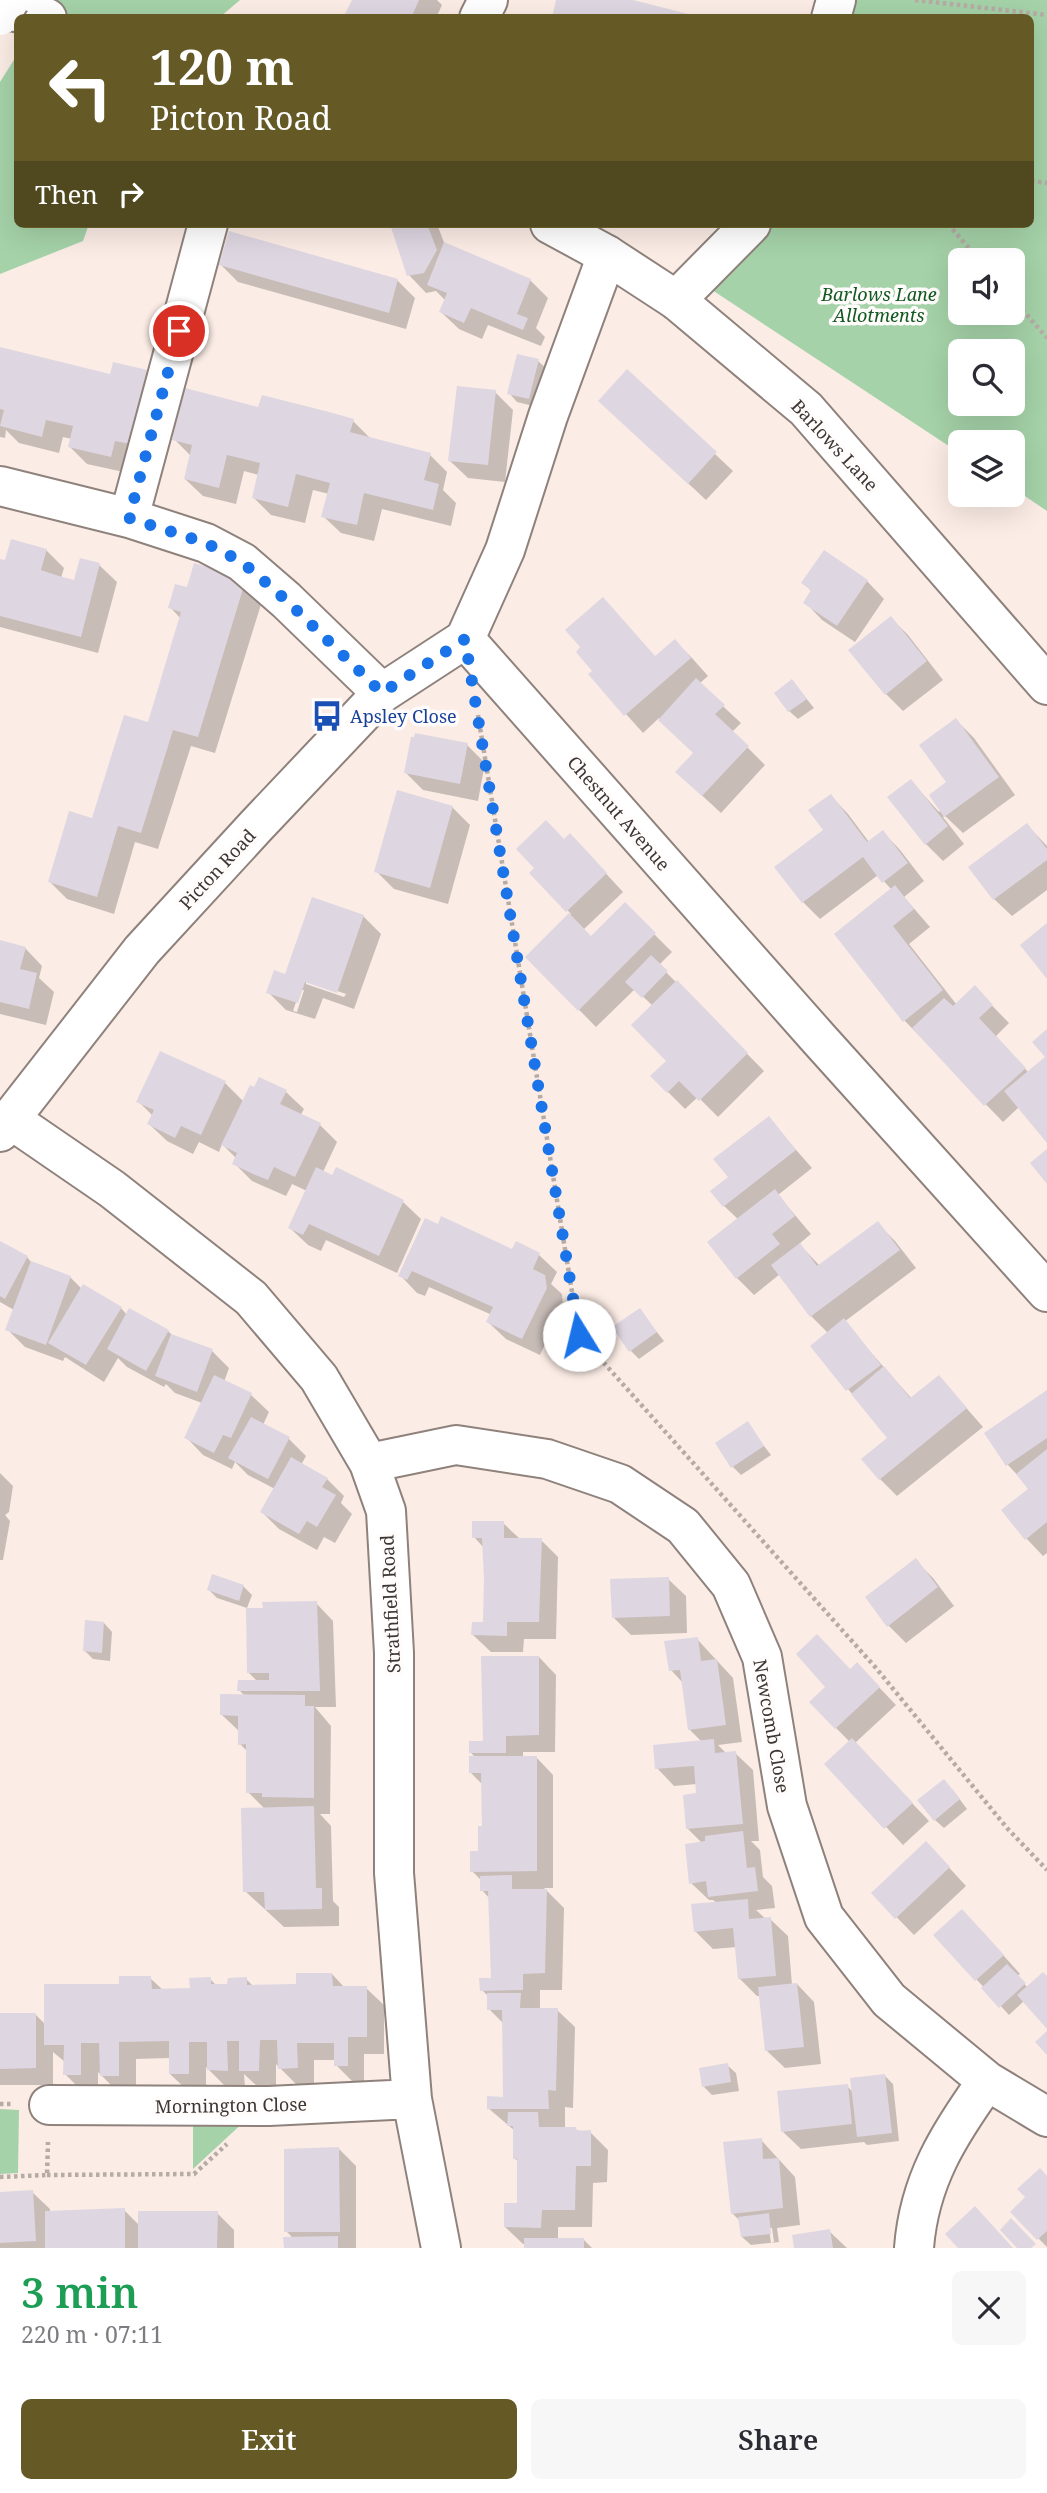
<!DOCTYPE html>
<meta charset="utf-8">
<style>
body{margin:0;font-family:"Noto Serif",serif;background:#f7f7f7;color:#2b2b33;height:100vh;display:flex;flex-direction:column;font-size:26px;white-space:nowrap}
*{box-sizing:border-box;margin:0}
p{font-size:23px;color:#7c7c81}
.icon{flex:none;width:38px;height:38px;fill:none;stroke:currentColor;stroke-width:2;stroke-linecap:round;stroke-linejoin:round}
.map{position:relative;height:2248px;overflow:hidden}
.details{display:flex;flex-direction:column;background:#fff;flex:1}
.details>*{flex:none}
.banner{position:absolute;left:14px;top:14px;width:1020px;height:214px;border-radius:10px;box-shadow:0 7px 28px #0002;background:#655a26;color:#fff;overflow:hidden}
.controls{position:absolute;left:948px;top:248px;display:grid;gap:14px}
.controls a{display:grid;place-items:center;width:77px;height:77px;border-radius:10px;background:#fff;box-shadow:0 7px 28px #0002;font-size:35px}
.pin{position:absolute;display:grid;place-items:center;width:60px;height:60px;color:#fff;margin:-30px;border:4px solid #fff;border-radius:50%;box-shadow:0 2px 7px #0007}
.me{position:absolute;width:77px;margin:-38px;rotate:351deg;stroke-linejoin:round;filter:drop-shadow(0 0 5px #0008)}
.turn{display:flex;align-items:center;gap:24px;height:147px;padding:0 21px;font-size:32px}
.turn .icon{width:91px;height:91px;stroke-width:2.5}
.turn b{display:block;font-size:49px;line-height:60px}
.then{display:flex;align-items:center;height:66px;padding:0 21px;background:#0003;gap:14px;font-size:26px}
.round{display:grid;place-items:center;flex:none;width:74px;height:74px;border-radius:10px;background:#f7f7f7}
.summary{display:flex;align-items:center;justify-content:space-between;height:119px;padding:0 21px}
h1{font-size:42px;font-weight:600;line-height:52px;color:#1e9e55}
.primary-button{display:flex;gap:14px;margin-top:auto;padding:14px 21px}
.primary-button a{flex:1;height:80px;border-radius:10px;background:#655a26;color:#fff;font-size:28px;font-weight:600;line-height:80px;text-align:center}
.primary-button a+a{background:#f7f7f7;color:#2b2b33}
.map>svg:first-child{display:block}
.green{fill:#a5d2a8;fill-rule:evenodd}
.shadow{fill:#0003;fill-rule:evenodd}
.building{fill:#ded6e1}
.lines{fill:none;stroke-linecap:round;stroke-linejoin:round}
.street-casing{stroke:#8f827c;stroke-width:42}
.secondary-casing{stroke:#8f827c;stroke-width:42}
.path{stroke:#b6aba5;stroke-width:4.5;stroke-dasharray:3.5 3.5;stroke-linecap:butt}
.street{stroke:#fff;stroke-width:38}
.secondary{stroke:#fff;stroke-width:38}
.highway-bridge-casing{stroke:#8f827c;stroke-width:42;stroke-linecap:butt}
.highway-bridge{stroke:#fff;stroke-width:38}
.route{stroke:#1a73e8;stroke-width:12;stroke-dasharray:0 21.6}
.labels{text-anchor:middle;dominant-baseline:central;stroke-width:7;stroke-linejoin:round;paint-order:stroke}
.park-label{font-size:18px;font-style:italic;fill:#115821;stroke:#fffcfb}
.street-label{font-size:18px;fill:#3c3734;stroke:#fffcfb}
.transit-label{font-size:18px;fill:#164399;stroke:#fffcfb;text-anchor:start}
</style>
<div class="map">
<svg width="1047" height="2248" viewBox="0 0 1047 2248">
<rect width="100%" height="100%" fill="#fbece5"/>
<!-- green -->
<path class="green" d="M53,0h187l-20,17 -178,1z
M817,0h230v511l-34,-23v-45h-52v11l-255,-168 41,-62h284v-206h-163l-53,-3zM961,261h52v52h-52zM961,352h52v52h-52z
M17,55l1,169h71l-6,17 -83,33v-192z
M0,2109l19,1 -1,63 -18,1z
M247,2119l-54,50v-49z"/>
<!-- shadow -->
<path class="shadow" d="M353,0h84l5,5 -6,13h-91z
M392,224h45l8,21 85,35 18,18 -12,30 9,9 -4,9 -53,-21 -6,14 -23,-10 -18,-17 5,-11 -10,-10 -10,2 -17,-18z
M221,265l176,15 18,18 -9,31 -168,-47z
M0,350l111,26 35,-4 18,17 -36,84 -41,-9 -17,-17 2,-8 -9,-2 -4,16 -40,-10 -13,-13 -1,8 -5,-1z
M538,361l9,8 -10,38 -20,-5 -8,-9z
M628,372l105,99 -27,29 -88,-82z
M495,392l18,18 -8,72 -37,-4 -18,-17z
M260,409l93,12 17,17 60,17 17,17 -4,18 13,13 -5,23 -69,-17 -8,32 -33,-8 -18,-17 6,-22 -16,-4 -8,33 -34,-8 -17,-17 5,-23 -15,-4 -8,33 -33,-8 -18,-17 6,-23 -17,-17z
M46,550l18,18 -3,10 14,4 24,-17 18,17 -19,71 -98,-26v-66l7,1z
M196,565l67,33 -48,155 -24,-7 -33,103 -23,-7 -21,72 -47,-15 -17,-17 43,-62 56,-96 32,-105 -11,-12 18,-18z
M867,581l17,18 -29,43 -33,-22 -17,-18 7,-10 -9,-10z
M603,599l53,59 19,-17 17,17 16,18 -9,8 42,39 -9,9 33,33 -44,48 -26,-24v-35l-36,-36 -16,15 -53,-59 4,-3z
M891,618l17,17 35,45 -40,31 -17,-17 -35,-44z
M792,681l22,27 -16,11 -9,-8z
M956,720l18,18 41,57 -52,38 -18,-17 -2,1 21,27 -21,17 -17,-17 -15,-63 28,31 2,-2 7,-27z
M467,745l18,18 -7,38 -55,-11 -18,-18z
M831,796l17,18 21,28 14,-10 17,18 24,31 -20,16 26,30 -21,17 48,61 18,-17 34,35 -13,13 33,37 18,-15v83l-28,-34 -16,15 -99,-102 -68,-86 56,-44 -14,-15 -58,44 -17,-17 23,-72z
M452,807l18,18 -22,79 -54,-15 -18,-18z
M1027,825l20,21v44l-35,26 -18,-17z
M564,841l23,12 36,39 -40,38 8,8 34,-33 47,47 -13,13 105,106 -46,46 -20,-20 -13,12 -33,-33 16,-15 -15,-55 -18,-17 -39,38 -69,-70 44,-43 -39,-41z
M363,916l18,18 -27,75 -31,-11 -8,21 -29,-9 -18,-18zM306,980l40,14 -2,3 -38,-13zM300,990h4l-7,22 -4,-1z
M0,942l25,6 17,18 -3,12 15,14 -8,33 -46,-11z
M260,1080l26,12 18,17 -4,7 20,9 17,17 -14,30 10,5 4,-7 66,32 18,17 -24,54 -71,-33 -5,11 -13,-6 -18,-17 17,-37 -15,-7 -6,12 -34,-15 -17,-17 2,-5 -15,-15 -3,8 -20,-10 -6,12 -26,-13 -18,-17 4,-8 -14,-14 86,-19 19,19 11,-12z
M768,1118l44,50 -34,27 33,39 -12,10 21,22 58,-42 17,17 21,27 -72,54 68,77 27,-22 44,50 -86,69 -17,-17 9,-41 -77,-92 16,-13 -17,-17 -31,-42 -26,21 -17,-17 2,-58 -15,-14 6,-28z
M439,1226l74,25 3,-8 23,12 18,17 -6,12 11,10 1,12 -23,49 -34,-16 -18,-17 4,-7 -63,-28 -4,9 -8,-3 -17,-18z
M0,1243l27,14 5,6 38,14 12,12 39,19 6,7 41,16 6,6 38,14 17,17 -5,14 27,13 18,17 -6,13 26,14 17,17 -5,9 26,14 17,17 -3,7 11,11 -17,29 -11,-6 -7,13 -38,-21 -17,-17 13,-23 -27,-14 -13,-13 -3,7 -29,-14 -17,-18 16,-34 -27,-10 -9,-9 -2,3 -37,-20 -9,-9 -14,24 -39,-25 -2,4 -38,-14 -18,-18 7,-19 -14,-8z
M640,1311l24,30 -25,18 -8,-8z
M1047,1392v161l-4,3 -17,-18 5,-48 -23,-25 -22,-31z
M747,1424l24,31 -30,20 -8,-8z
M0,1473l13,13 -4,26 -4,3 5,6 -7,39h-3z
M503,1523l17,16 21,1 17,17 -2,82h-32l-1,13h-32l-18,-17 12,-12 -1,-75 -10,-11z
M916,1561l17,17 21,28 -48,37 -18,-18z
M668,1579l18,17 1,37 -56,2 -17,-17z
M243,1586l9,9 -5,13 -30,-10 -8,-8z
M316,1603l17,18 3,86h-21l16,19 -1,88h-10l11,12 2,75 6,6v19l-55,1 -39,-36 20,-82 -17,-17v-40l-8,-8v-12l-18,-17 23,-19 -6,-6 19,-8 -10,-10z
M104,1623l8,9 -2,29 -17,-2 -8,-8z
M697,1639l36,39 9,64 -24,3 9,9 8,-1 18,17 6,71h-8l9,9 3,27 9,9 3,22 -19,2 10,9h4l18,17 4,49 5,-1 17,18 7,62 -36,4 -18,-17 -6,-55h-4l-18,-18 -2,-31 -24,2 -18,-18 22,-28 -4,-3h-4l-18,-17 11,-40 -15,-15 11,-33 -1,-11 -23,2 -17,-18 45,-26 -12,-12 -7,-47 -12,-13z
M539,1657l17,18 -1,77h-32v6l13,-1 17,18v113h-9l20,20 -2,82h-22v20h17l18,17 -2,81 -8,-1v22l25,3 18,18 -1,32 -14,1 -1,44h-34v13h26l8,8h-66v-4h-3l-18,-17 13,-22 1,-43 -5,-4 1,-27 -27,-23 17,-9 -1,-75 -15,-15v-12l-7,-7 11,-11 -3,-80 -8,-9v-9l-10,-10 8,-19 4,-24 -1,-43 -12,-12 5,-15 -5,-5 14,-10z
M850,1671l24,11 22,23 -41,38 74,78 -26,24 -76,-81 23,-22 -14,-14 -8,-41z
M952,1789l15,20 -23,19 -9,-8z
M943,1861l23,25 -52,49 -41,-42z
M980,1929l40,45 -3,2 11,12 19,-10v48l-23,-25 -15,14 -73,-80z
M332,1974l13,14h21l18,17v49h-20v28h-11l-17,-17v-5h-22v25h-17l-21,-21v23h-18l-14,-13 1,13h-19l-20,-20v24h-18l-18,-17v-16l-34,1v34h-17l-21,-21v19h-16l-17,-17v-12l-12,-10v33h-53v-70l35,-1 11,11 75,-39 29,-8 13,12h28l19,-11 7,7h12l17,-7 8,8 44,-1z
M727,2065l9,8 3,18 -27,4 -8,-8z
M884,2075l9,9 6,57 -32,4 -3,-3 -63,7 -18,-17 64,-46 6,6z
M761,2140l34,37 5,48 -23,3 2,14 -28,3 -9,-8 -2,-16 -8,-8zM769,2228h3l2,14 -3,1z
M339,2149l17,17v82h-71l8,-10 -7,-7z
M1047,2178v69l-35,-35z
M32,2192l18,17v3l74,-2 16,16 77,-13 17,17v18h-234v-55z
M829,2231l18,17h-51z"/>
<!-- building -->
<path class="building" d="M352,0h67l-8,18h-68z
M556,0h77l71,18h-152z
M390,224h37l10,26 -13,23 -17,3z
M229,231l169,48 -9,34 -170,-48z
M444,242l87,37 -14,35 11,4 -5,12 -52,-22 -7,15 -25,-11 8,-19 -20,-8z
M0,347l110,27 3,-12 34,8 -17,74 -15,-3 -4,16 -43,-10 5,-21 -27,-6 -4,17 -42,-11 4,-16 -4,-1z
M517,354l22,5 -10,40 -22,-5z
M627,369l90,83 -29,32 -90,-83z
M457,386l39,4 -8,75 -40,-4z
M185,388l73,19 4,-12 67,17 25,7 -4,13 81,21 -7,27 15,4 -6,26 -69,-17 -7,32 -36,-8 9,-34 -34,-9 -8,33 -36,-9 8,-35 -33,-8 -8,33 -35,-9 8,-34 -20,-5z
M11,539l36,10 -6,21 18,6 15,4 6,-22 20,5 -19,74 -81,-21v-57l5,1z
M824,550l44,30 -31,46 -34,-23 8,-13 -10,-7z
M194,563l52,16 -48,158 -25,-7 -32,103 -23,-7 -21,71 -49,-15 21,-71 23,7 32,-103 24,7 33,-110 -13,-4 7,-24 12,3z
M603,597l52,59 20,-17 16,19 -67,58 -36,-42 4,-3 -16,-19 4,-5 -15,-17z
M891,616l36,45 -42,34 -37,-45z
M696,678l29,27 -10,9 34,32 -47,50 -27,-24 18,-19 -35,-33z
M792,679l15,20 -19,13 -14,-19z
M956,718l43,59 -55,40 -15,-22 17,-13 -27,-37z
M415,733l53,10 -8,41 -56,-11 7,-36h3z
M911,779l37,47 -23,19 -38,-48z
M397,790l56,16 -23,82 -56,-16z
M831,794l36,48 16,-12 25,33 -26,20 -19,-26 -61,46 -28,-36 49,-37 -15,-20z
M546,820l18,19 6,-6 37,40 -41,39 -37,-39 5,-5 -18,-19z
M1027,823l20,26v11l-54,40 -25,-33z
M895,885l19,24 -21,17 50,64 -40,32 -69,-88z
M312,897l52,18 -27,78 -32,-11 -7,21 -32,-10 8,-23 11,4z
M625,902l31,31 -78,78 -53,-54 44,-44 22,23z
M1047,923v56l-27,-34z
M0,940l26,7 -6,22 17,4 -8,36 -29,-7z
M651,955l17,16 -26,27 -17,-16z
M677,980l71,73 -49,48 -20,-20 -12,12 -17,-17 16,-15 -35,-36z
M975,985l18,20 -14,13 47,50 -42,38 -72,-78 32,-30 9,8z
M1047,1029v114l-43,-52 41,-34 -13,-15z
M160,1051l66,30 -25,54 -20,-9 -6,12 -28,-14 7,-14 -18,-8z
M259,1077l28,13 -7,14 41,19 -26,54 -21,-10 -6,13 -15,-6 -21,-10 5,-11 -16,-8 29,-60 4,2z
M769,1116l27,34 -73,57 -13,-16 18,-14 -15,-18z
M1047,1149v35l-17,-21z
M316,1167l16,8 4,-8 68,33 -25,56 -70,-32 -6,11 -15,-7z
M775,1189l20,27 -23,18 8,10 -44,35 -29,-37z
M441,1216l71,33 4,-8 24,12 -7,16 12,6 2,13 -25,51 -36,-17 7,-15 -81,-36 -5,9 -9,-4 27,-58 13,6z
M878,1221l22,29 -90,67 -39,-52 29,-22 17,23z
M0,1241l28,15 -23,43 -5,-3z
M31,1261l40,15 -25,69 -41,-15z
M83,1284l39,23 -36,58 -38,-22z
M129,1308l40,22 -23,41 -39,-22z
M640,1308l17,24 -28,20 -17,-25z
M844,1318l37,47 -35,26 -36,-45z
M171,1334l42,15 -16,43 -42,-16z
M884,1366l26,32 29,-23 28,33 -88,72 -18,-21 26,-21 -36,-44z
M214,1375l38,18 -21,45 -8,-3 -9,18 -30,-15z
M1047,1390v48l-41,28 -22,-33z
M251,1417l39,20 -22,42 -40,-21z
M748,1421l16,25 -33,22 -16,-25z
M1047,1449v73l-22,18 -24,-30 27,-21 -12,-15z
M291,1457l37,21 -6,9 14,8 -19,32 -10,-6 -8,13 -39,-22z
M472,1521h32v17h38l-3,84h-32v14l-36,-1 1,-13h11l1,-43 -2,-41h-10z
M916,1558l22,29 -51,40 -22,-30z
M212,1574l32,11 -5,16 -32,-11z
M669,1577l1,39 -58,2 -2,-39z
M317,1601l3,90h-83l1,-11h31v-7h-22l-1,-65h17l-1,-6z
M85,1620l19,2 -2,31 -19,-2z
M817,1634l33,35 7,-7 23,25 -45,42 -26,-27 16,-15 -29,-33z
M698,1637l3,24 16,-2 9,66 -38,5 -8,-60 -11,1 -5,-30z
M481,1656h58v79l-33,1v17h-37v-12h14z
M220,1694l85,1v11h9v92l-52,-1v-4h-16v-49l-8,1v-29l-18,-1z
M852,1738l61,65 -29,26 -60,-65z
M714,1739l1,14 21,-2 7,73 -57,5 -3,-34 13,-2 -2,-27 -39,3 -2,-24z
M469,1756h68v115l-67,1v-21h8v-25h4l-1,-53h-12z
M944,1779l16,20 -26,22 -17,-21z
M314,1806l2,82h6v21l-57,1 -1,-18h-21l-2,-84z
M743,1831l4,37 8,-1 3,24 -50,6 -2,-16 -17,3 -4,-40 20,-3v-5z
M926,1841l24,26 -55,52 -24,-26z
M512,1875v14h35l-2,84 -22,1v16l-43,1 -1,-13h12l-3,-87h-8v-15z
M748,1899l1,20 22,-2 5,59 -38,3 -5,-51 -39,4 -3,-28z
M962,1909l42,46 -29,26 -42,-46z
M1007,1964l19,19 -27,25 -18,-20z
M1043,1972l4,4v53l-30,-34z
M296,1973h36l1,13h34v51h-19v29h-14v-23h-37l1,25 -20,1 -1,-29h-17l-1,31h-20v-30h-12l1,30 -21,-1v-28h-18v32h-20v-33l-50,1v34h-19l-1,-33h-18v32h-18l1,-30h-20v-61h75v-8h32l1,13 38,-1 -1,-10 22,-1v7h16l1,-6 19,-1v8l49,-1z
M797,1983l7,64 -39,4 -7,-64z
M487,1993h34l-1,15h38l-2,83 -8,-1 1,19h-62v-13l16,1 -1,-87h-15z
M0,2013h36v55l-36,1z
M1047,2031v24l-12,-13z
M728,2063l3,19 -29,5 -3,-19z
M885,2074l7,59 -35,4 -7,-59z
M848,2084l4,40 -71,8 -4,-41z
M508,2112h30l1,15h37l1,4 14,-1v36h-15l-1,44h-33l-1,18 -37,-1v-24h13v-44h-4v-33h-6z
M762,2138l1,21 16,-1 4,50 -52,6 -8,-72z
M339,2147l1,85h-56v-83z
M1040,2168l7,8v55l-10,9 -27,-28 15,-15 -8,-8z
M33,2190l3,51 -36,2v-51z
M975,2206l38,42h-55l-13,-14z
M125,2208v40h-80v-37z
M138,2211h80l-1,37h-79z
M769,2213l2,21 -30,3 -3,-20z
M1011,2218l25,26 -5,4h-14l-17,-18z
M830,2229l3,19h-39l-2,-13z
M338,2236v12h-54l-1,-11z
M524,2238h60v10h-60z"/>
<g class="lines">
<defs>
<path id="street" d="M479,18l9,-18
M831,18l5,-18
M676,300l75,-76
M0,486l129,32 77,25 36,19 44,38 96,93
M129,518l79,-294
M465,639l354,400 228,253
M465,639l40,-89 43,-134 59,-161
M10,1119l102,70 139,109 68,80 50,85 17,48 8,142v220l18,226 29,149
M0,1132l142,-182 115,-125 125,-132 83,-54
M369,1463l87,-18 91,14 73,25 63,42 48,59 31,72 25,149 37,111 65,83 98,81 60,36
M49,2105l220,1 143,-7
M914,2248c5,-67 35,-114 73,-167"/>
<path id="secondary" d="M0,9l47,9
M550,224l57,31 69,45 130,109 241,276"/>
</defs>
<!-- street casing -->
<use href="#street" class="street-casing"/>
<!-- secondary casing -->
<use href="#secondary" class="secondary-casing"/>
<!-- path -->
<path class="path" d="M915,0l132,15
M1031,181l16,2
M948,224l32,37
M1013,299l34,39
M478,715l101,620 297,333 131,160 40,42
M0,2104h11
M47,2175l147,-1 33,-30
M0,2177l47,-2 1,-33"/>
<!-- street -->
<use href="#street" class="street"/>
<!-- secondary -->
<use href="#secondary" class="secondary"/>
<defs>
<path id="highway-bridge" d="M0,16l10,-16"/>
</defs>
<!-- highway-bridge casing -->
<use href="#highway-bridge" class="highway-bridge-casing"/>
<!-- highway-bridge -->
<use href="#highway-bridge" class="highway-bridge"/>
</g>
<g class="lines">
<!-- route -->
<path class="route" d="M179,331l-50,187 77,25 36,19 44,38 96,93 83,-54 114,696"/>
</g>
<!-- icons -->
<defs>
<symbol id="bus-bare" viewBox="-9 -9 18 18"><path d="M-5-6H5V4H4V6H2V4H-2V6H-4V4H-5ZM-3.5-4V0h7V-4ZM-3.5 1.2v1.5H-2V1.2ZM2 1.2v1.5H3.5V1.2Z" fill="#1a4fb4" stroke="#fffcfb" stroke-width="2.5" paint-order="stroke"/></symbol>
</defs>
<g fill-rule="evenodd">
<use href="#bus-bare" x="305" y="694" width="44" height="44"/>
</g>
<g class="labels">
<!-- park labels -->
<g class="park-label">
<text x="879" y="294">Barlows Lane<tspan x="879" dy="21">Allotments</tspan></text>
</g>
<!-- street labels -->
<g class="street-label">
<text transform="translate(835 445) rotate(47)">Barlows Lane</text>
<text transform="translate(619 813) rotate(49)">Chestnut Avenue</text>
<text transform="translate(217 869) rotate(-47)">Picton Road</text>
<text transform="translate(390 1604) rotate(-93)">Strathfield Road</text>
<text transform="translate(772 1726) rotate(80)">Newcomb Close</text>
<text transform="translate(231 2105) rotate(-1)">Mornington Close</text>
</g>
<!-- transit labels -->
<g class="transit-label">
<text x="350" y="716">Apsley Close</text>
</g>
</g>
</svg>
<div class="controls">
<a><svg class="icon" aria-label="sound" viewBox="0 0 24 24"><path d="M4 9h4l5-4v14l-5-4H4zM17 9q2 3 0 6"/></svg></a>
<a><svg class="icon" aria-label="search" viewBox="0 0 24 24"><circle cx="10" cy="10" r="6"/><path d="M15 15l6 6"/></svg></a>
<a><svg class="icon" aria-label="layers" viewBox="0 0 24 24"><path d="M12 4l9 5-9 5-9-5zM3 14l9 5 9-5"/></svg></a>
</div>
<div class="pin" style="left:179px;top:331px;background:#d93025"><svg class="icon" aria-label="arrive" viewBox="0 0 24 24"><path d="M6 21V4h12l-3 4 3 4H6"/></svg></div>
<svg class="me" style="left:579px;top:1335px" viewBox="-20 -20 40 40"><circle r="19" fill="#fff"/><path d="M0-13L10 11 0 6-10 11z" fill="#1a73e8"/></svg>
<div class="banner">
<div class="turn"><svg class="icon" aria-label="left" viewBox="0 0 24 24"><path d="M17 20v-9H6M10 6l-5 5 5 5"/></svg><div><b>120 m</b>Picton Road</div></div>
<div class="then">Then<svg class="icon" aria-label="right" viewBox="0 0 24 24"><path d="M7 20v-9h11M14 6l5 5-5 5"/></svg></div>
</div>
</div>
<section class="details">
<div class="summary"><div><h1>3 min</h1><p>220 m · 07:11</p></div><a class="round"><svg class="icon" aria-label="close" viewBox="0 0 24 24"><path d="M6 6l12 12M18 6L6 18"/></svg></a></div>
<div class="primary-button"><a>Exit</a><a>Share</a></div>
</section>
